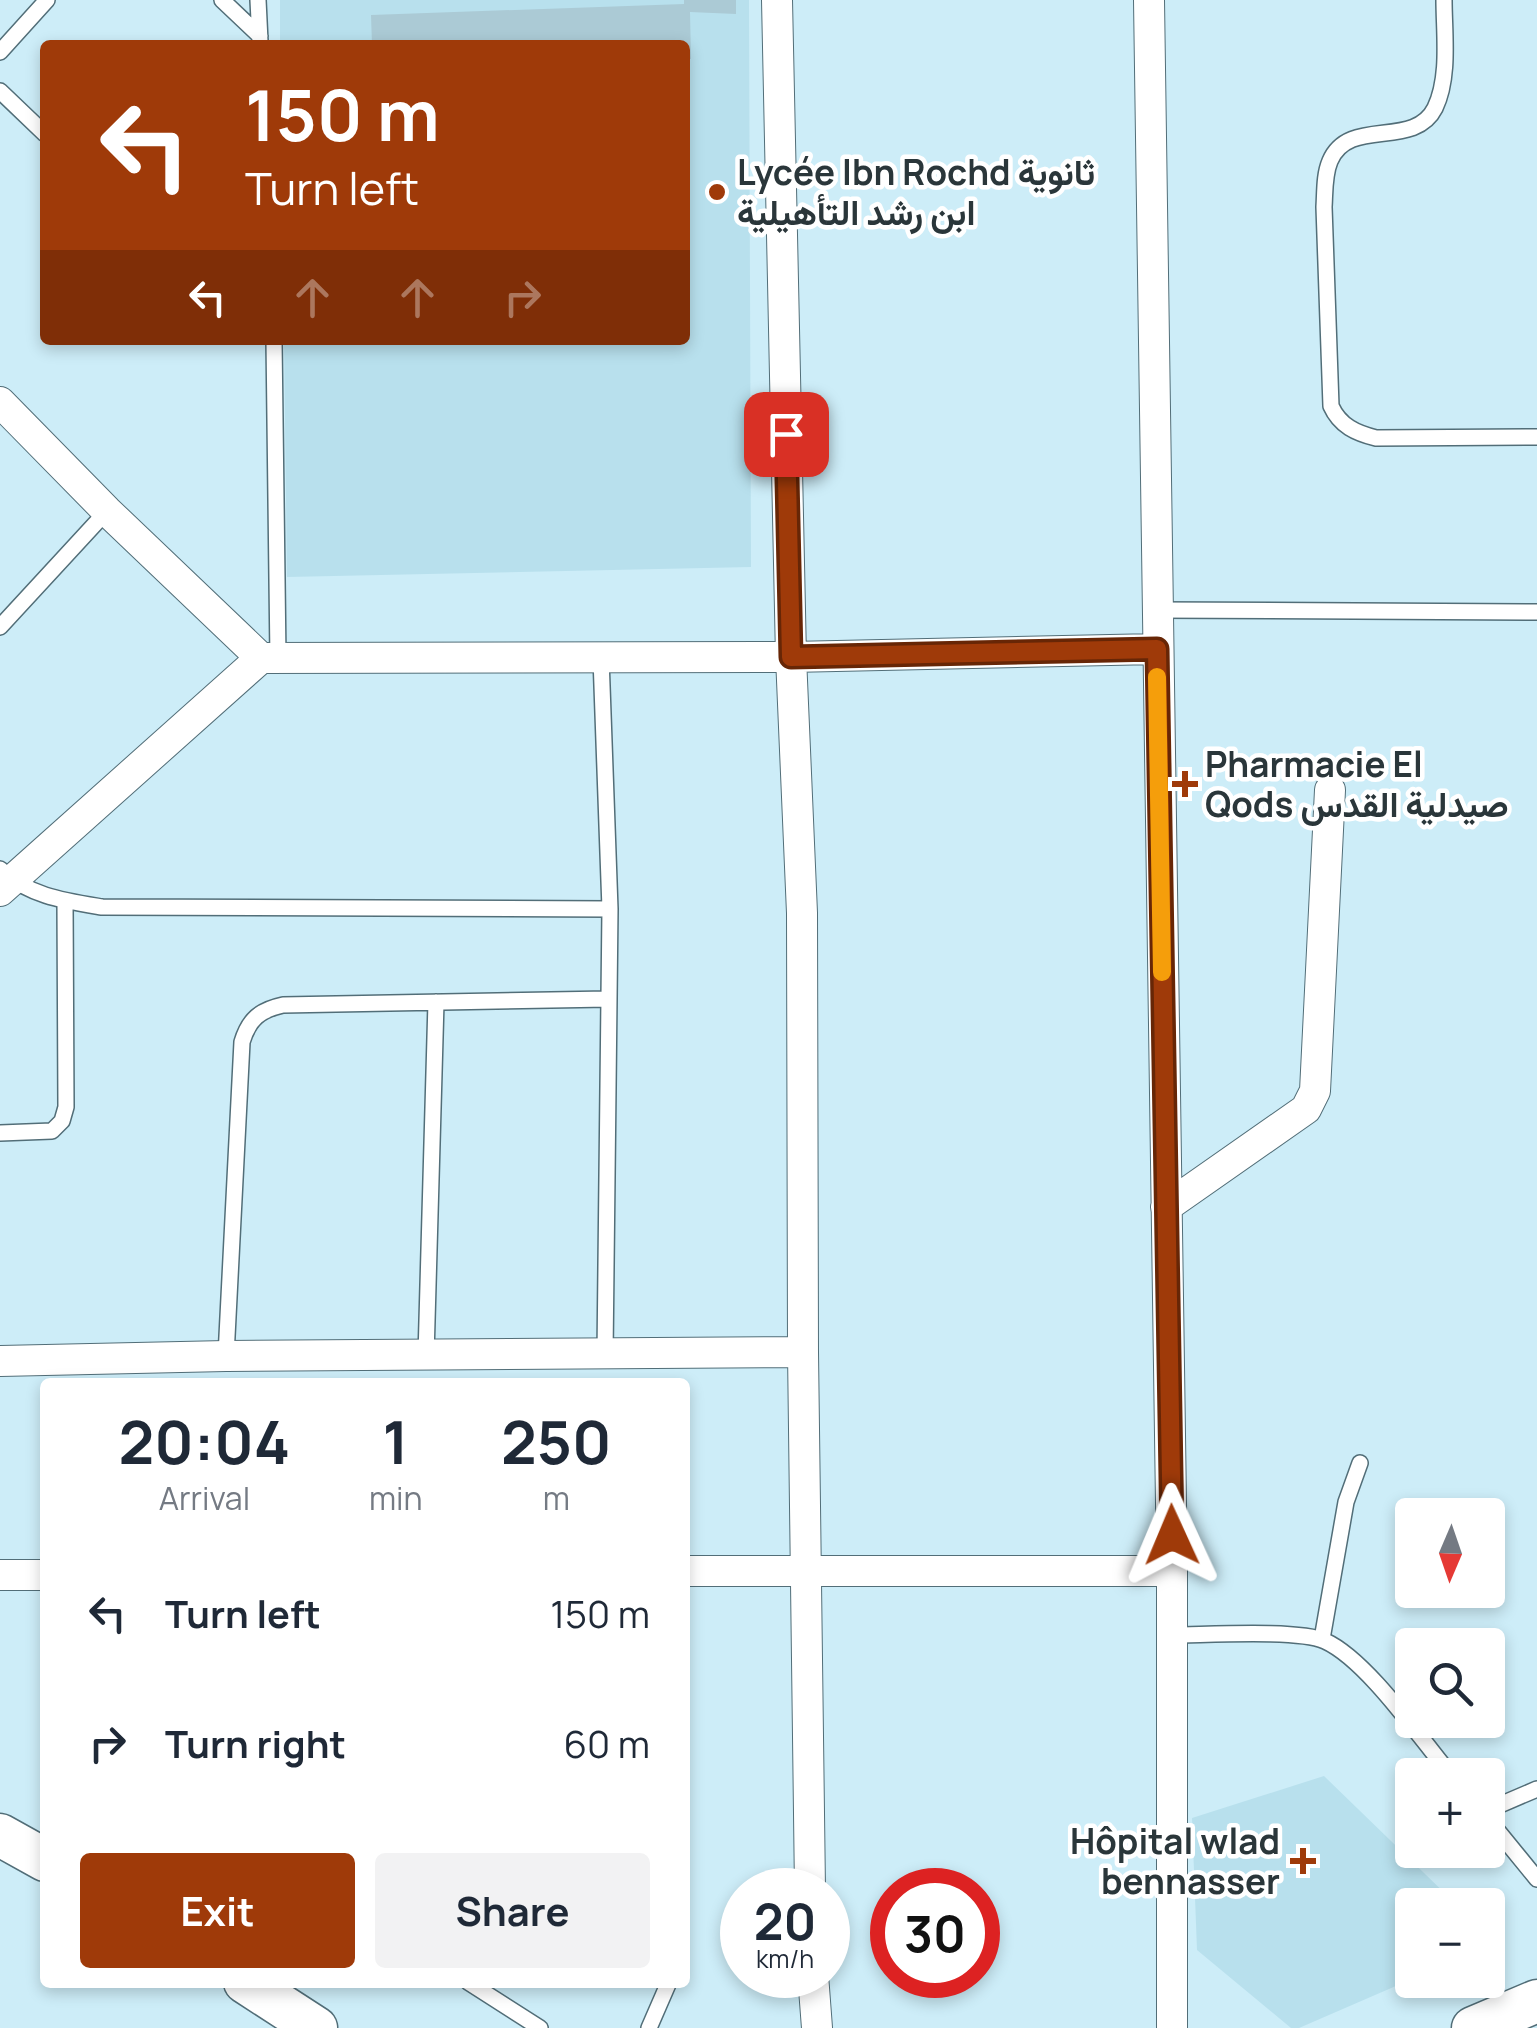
<!DOCTYPE html>
<meta charset="utf-8">
<style>
body{margin:0;font-family:Manrope,Vazirmatn,sans-serif;background:#f2f2f3;color:#1f2937;height:100vh;display:flex;flex-direction:column;font-size:38px;white-space:nowrap}
*{box-sizing:border-box;margin:0}
p{font-size:32px;color:#747a83}
.icon{flex:none;width:55px;height:55px;fill:none;stroke:currentColor;stroke-width:2;stroke-linecap:round;stroke-linejoin:round}
.map{position:relative;flex:1;overflow:hidden}
.panel{position:absolute;left:40px;top:1378px;width:650px;height:610px;display:flex;flex-direction:column;background:#fff;border-radius:10px;box-shadow:0 5px 15px #0003}
.panel>*{flex:none}
.hud{position:absolute;left:40px;top:40px;width:650px;height:305px;border-radius:10px;box-shadow:0 5px 15px #0003;background:#9f3a09;color:#fff;overflow:hidden}
.needle{width:65px;rotate:182deg}
.tools{position:absolute;left:1395px;top:1498px;display:grid;gap:20px}
.tools a{display:grid;place-items:center;width:110px;height:110px;border-radius:10px;background:#fff;box-shadow:0 5px 15px #0003;font-size:50px}
.speed{position:absolute;left:720px;top:1868px;display:flex;gap:20px;font-size:50px;font-weight:700;text-align:center}
.speed>*{display:grid;place-content:center;width:130px;height:130px;border-radius:50%;background:#fff;box-shadow:0 5px 15px #0003;line-height:1}
.speed small{font-size:25px;font-weight:400}
.speed .limit{border:15px solid #d22;background:#fff;color:#111}
.pin{position:absolute;display:grid;place-items:center;width:85px;height:85px;color:#fff;margin:-42px;border-radius:20px;box-shadow:0 5px 15px #0006}
.me{position:absolute;width:110px;margin:-55px;rotate:359deg;stroke-linejoin:round;filter:drop-shadow(0 0 8px #0008)}
.turn{display:flex;align-items:center;gap:35px;height:210px;padding:0 40px;font-size:45px}
.turn .icon{width:130px;height:130px;stroke-width:2.5}
.turn b{display:block;font-size:70px;line-height:85px}
.lanes{display:flex;align-items:center;height:95px;padding:0 40px;background:#0003;justify-content:center;gap:50px;direction:ltr}
.lanes .off{opacity:.35}
.eta{display:flex;justify-content:space-evenly;align-items:center;height:170px;text-align:center}
.eta b{font-size:60px;font-weight:700;line-height:70px}
.primary-button{display:flex;gap:20px;margin-top:auto;padding:20px 40px}
.primary-button a{flex:1;height:115px;border-radius:10px;background:#9f3a09;color:#fff;font-size:40px;font-weight:700;line-height:115px;text-align:center}
.primary-button a+a{background:#f2f2f3;color:#1f2937}
ul{padding:0;list-style:none}
li{display:flex;align-items:center;gap:30px;height:130px;padding:0 40px}
li div{flex:1}
li b{display:block;font-size:38px}
li em{font-style:normal}
.map>svg:first-child{display:block}
.built{fill:#b8e0ed}
.building{fill:#abcad5}
.lines{fill:none;stroke-linecap:round;stroke-linejoin:round}
.lane-casing{stroke:#526e78;stroke-width:18}
.street-casing{stroke:#526e78;stroke-width:32}
.secondary-casing{stroke:#526e78;stroke-width:45}
.lane{stroke:#fff;stroke-width:15}
.street{stroke:#fff;stroke-width:30}
.secondary{stroke:#fff;stroke-width:42}
.route-casing{stroke:#672606;stroke-width:25}
.route{stroke:#9f3a09;stroke-width:18}
.slow{stroke:#f59e0b;stroke-width:18}
.poi-dot{fill:#9f3a09;stroke:#fff;stroke-width:4}
.labels{text-anchor:middle;dominant-baseline:central;stroke-width:9;stroke-linejoin:round;paint-order:stroke}
.poi-label{font-size:35px;font-weight:bold;fill:#2a363a;stroke:#fff;text-anchor:start}
</style>
<div class="map">
<svg width="1537" height="2028" viewBox="0 0 1537 2028">
<rect width="100%" height="100%" fill="#cdedf8"/>
<!-- built -->
<path class="built" d="M280,0h469l2,567 -464,10 -3,-237h401v-295h-405z
M1324,1776l133,129h-45v74l-113,49h-8l-94,-78 -5,-132z"/>
<!-- building -->
<path class="building" d="M684,0h52v14l-46,-2 1,47h-6v-14h-313l-1,-30 313,-11z"/>
<g class="lines">
<defs>
<path id="lane" d="M222,0l38,36
M258,0l2,41
M1444,0c0,33 6,77 -9,108 -21,42 -86,8 -105,53 -6,14 -5,31 -6,46l7,199c9,20 25,27 45,32l161,-1
M0,52l47,-52
M0,91l45,43
M274,340l4,319
M1156,610l381,2
M0,627l107,-116
M601,658l9,251 -5,446
M0,869c28,27 65,32 102,38l508,2
M0,1133l52,-2 10,-10 4,-14 -1,-206
M226,1356l16,-314c7,-23 18,-32 41,-37l325,-6
M426,1356l10,-354
M1172,1635c33,0 127,-6 153,6 42,19 95,97 126,134
M1322,1639l24,-137 14,-39
M1488,1810l49,-21
M1488,1819l49,60
M468,1982l72,46
M649,2028l20,-46"/>
<path id="street" d="M777,0l14,657 11,256 1,439 7,538
M1149,0l23,1571v457
M0,402l107,109 154,147 530,-1 366,-8
M0,891l261,-233
M1166,1207l140,-98 9,-18 15,-301
M0,1361l226,-5 577,-4
M685,1571h487
M0,1575h45
M813,1975l4,53"/>
<path id="secondary" d="M0,1835l45,25
M245,1982l71,46
M1473,2028l64,-27"/>
</defs>
<!-- lane casing -->
<use href="#lane" class="lane-casing"/>
<!-- street casing -->
<use href="#street" class="street-casing"/>
<!-- secondary casing -->
<use href="#secondary" class="secondary-casing"/>
<!-- lane -->
<use href="#lane" class="lane"/>
<!-- street -->
<use href="#street" class="street"/>
<!-- secondary -->
<use href="#secondary" class="secondary"/>
</g>
<g class="lines">
<defs>
<path id="route" d="M786,434l5,223 366,-8 15,886"/>
</defs>
<!-- route casing -->
<use href="#route" class="route-casing"/>
<!-- route -->
<use href="#route" class="route"/>
<!-- slow -->
<path class="slow" d="M1157,677l5,295"/>
</g>
<!-- markers -->
<g class="poi-dot">
<circle cx="717" cy="192" r="10"/>
<path d="M1180 769h10v10h10v10h-10v10h-10v-10h-10v-10h10z"/>
<path d="M1298 1846h10v10h10v10h-10v10h-10v-10h-10v-10h10z"/>
</g>
<g class="labels">
<!-- poi labels -->
<g class="poi-label">
<text x="737" y="172">Lycée Ibn Rochd ثانوية<tspan x="737" dy="40">ابن رشد التأهيلية</tspan></text>
<text x="1205" y="764">Pharmacie El<tspan x="1205" dy="40">Qods صيدلية القدس</tspan></text>
<text x="1280" y="1841" text-anchor="end">Hôpital wlad<tspan x="1280" dy="40">bennasser</tspan></text>
</g>
</g>
</svg>
<div class="tools">
<a><svg class="needle" viewBox="-14 -14 28 28"><path d="M0-13l5 13h-10z" fill="#e53935"/><path d="M0 13l5-13h-10z" fill="#747a83"/></svg></a>
<a><svg class="icon" aria-label="search" viewBox="0 0 24 24"><circle cx="10" cy="10" r="6"/><path d="M15 15l6 6"/></svg></a>
<a>+</a>
<a>−</a>
</div>
<div class="speed"><div>20<small>km/h</small></div><div class="limit">30</div></div>
<div class="pin" style="left:786px;top:434px;background:#d93025"><svg class="icon" aria-label="arrive" viewBox="0 0 24 24"><path d="M6 21V4h12l-3 4 3 4H6"/></svg></div>
<svg class="me" style="left:1172px;top:1535px" viewBox="-20 -20 40 40"><path d="M0-17L14 15 0 8-14 15z" fill="#9f3a09" stroke="#fff" stroke-width="4"/></svg>
<div class="hud">
<div class="turn"><svg class="icon" aria-label="left" viewBox="0 0 24 24"><path d="M17 20v-9H6M10 6l-5 5 5 5"/></svg><div><b>150 m</b>Turn left</div></div>
<div class="lanes"><svg class="icon" aria-label="left" viewBox="0 0 24 24"><path d="M17 20v-9H6M10 6l-5 5 5 5"/></svg><svg class="icon off" aria-label="ahead" viewBox="0 0 24 24"><path d="M12 20V5M6 11l6-6 6 6"/></svg><svg class="icon off" aria-label="ahead" viewBox="0 0 24 24"><path d="M12 20V5M6 11l6-6 6 6"/></svg><svg class="icon off" aria-label="right" viewBox="0 0 24 24"><path d="M7 20v-9h11M14 6l5 5-5 5"/></svg></div>
</div>
<section class="panel">
<div class="eta">
<div><b>20:04</b><p>Arrival</p></div>
<div><b>1</b><p>min</p></div>
<div><b>250</b><p>m</p></div>
</div>
<ul>
<li><svg class="icon" aria-label="left" viewBox="0 0 24 24"><path d="M17 20v-9H6M10 6l-5 5 5 5"/></svg><div><b>Turn left</b></div><em>150 m</em></li>
<li><svg class="icon" aria-label="right" viewBox="0 0 24 24"><path d="M7 20v-9h11M14 6l5 5-5 5"/></svg><div><b>Turn right</b></div><em>60 m</em></li>
</ul>
<div class="primary-button"><a>Exit</a><a>Share</a></div>
</section>
</div>
